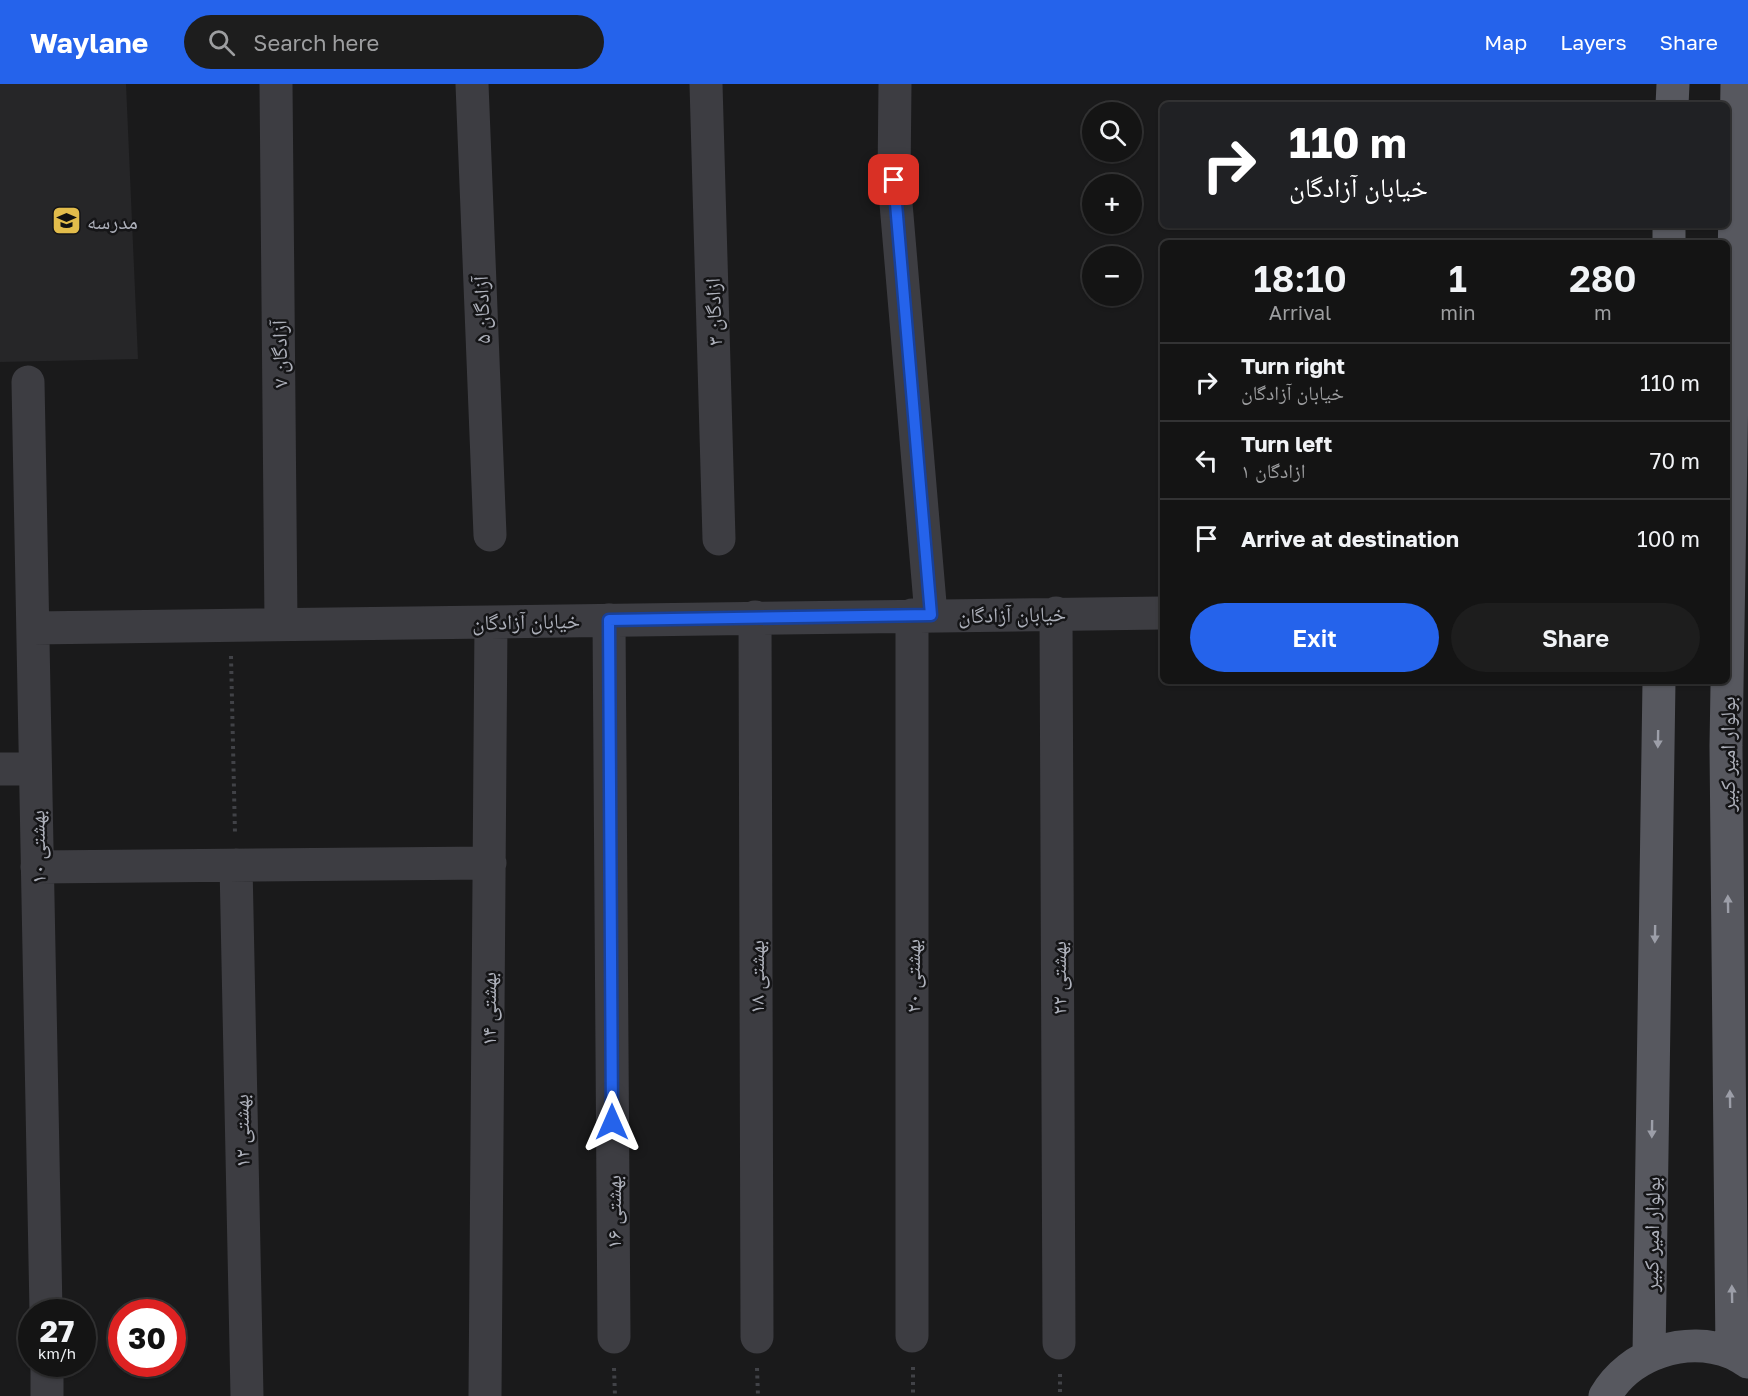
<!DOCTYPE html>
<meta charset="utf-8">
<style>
body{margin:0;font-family:"Golos Text","Noto Naskh Arabic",sans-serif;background:#1d1d1d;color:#f1f3f6;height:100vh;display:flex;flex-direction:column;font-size:22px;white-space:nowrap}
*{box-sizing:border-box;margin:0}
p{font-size:20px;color:#9d9ea0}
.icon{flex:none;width:33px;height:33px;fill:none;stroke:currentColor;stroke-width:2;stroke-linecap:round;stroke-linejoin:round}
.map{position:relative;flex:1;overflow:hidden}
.details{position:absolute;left:1160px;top:156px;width:570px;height:444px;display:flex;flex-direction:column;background:#141414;border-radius:9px;box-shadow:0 2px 4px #0004,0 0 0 2px #333334}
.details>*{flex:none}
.hud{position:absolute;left:1160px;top:18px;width:570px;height:126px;border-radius:9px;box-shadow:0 2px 4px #0004,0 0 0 2px #333334;background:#202124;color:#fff;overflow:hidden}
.fabs{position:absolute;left:1082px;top:18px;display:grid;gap:12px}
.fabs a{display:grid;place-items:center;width:60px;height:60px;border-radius:50%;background:#141414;box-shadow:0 2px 4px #0004,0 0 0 2px #333334;font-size:30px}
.speed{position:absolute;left:18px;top:1215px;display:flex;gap:12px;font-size:30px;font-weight:700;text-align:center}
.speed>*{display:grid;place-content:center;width:78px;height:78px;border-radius:50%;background:#141414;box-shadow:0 2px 4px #0004,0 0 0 2px #333334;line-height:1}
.speed small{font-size:15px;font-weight:400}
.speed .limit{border:9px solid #d22;background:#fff;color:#111}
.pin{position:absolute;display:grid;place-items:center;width:51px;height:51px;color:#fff;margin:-26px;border-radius:12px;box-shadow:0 3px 9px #0006}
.me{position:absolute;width:66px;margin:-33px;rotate:0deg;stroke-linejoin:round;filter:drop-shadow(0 0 4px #0008)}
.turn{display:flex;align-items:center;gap:21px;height:126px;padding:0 30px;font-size:27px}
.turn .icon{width:78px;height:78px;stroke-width:2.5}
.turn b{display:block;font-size:42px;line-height:51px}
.eta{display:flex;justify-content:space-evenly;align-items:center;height:102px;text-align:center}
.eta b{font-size:36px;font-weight:600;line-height:42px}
.button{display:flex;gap:12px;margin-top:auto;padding:12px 30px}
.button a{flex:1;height:69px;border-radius:36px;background:#2563eb;color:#fff;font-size:24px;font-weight:600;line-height:69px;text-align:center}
.button a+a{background:#1d1d1d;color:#f1f3f6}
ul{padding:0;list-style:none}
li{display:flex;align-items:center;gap:18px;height:78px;padding:0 30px;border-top:2px solid #333334}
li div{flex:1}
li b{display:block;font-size:22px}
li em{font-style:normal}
header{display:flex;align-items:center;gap:36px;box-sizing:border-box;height:84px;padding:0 30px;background:#2563eb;color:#fff}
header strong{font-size:28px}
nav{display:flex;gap:33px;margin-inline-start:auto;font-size:21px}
.search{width:420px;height:54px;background:#1d1d1d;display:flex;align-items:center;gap:15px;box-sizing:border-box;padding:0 21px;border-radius:33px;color:#9d9ea0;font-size:22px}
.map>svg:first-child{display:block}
.built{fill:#262628}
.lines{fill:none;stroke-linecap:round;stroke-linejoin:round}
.path{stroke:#414247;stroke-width:4;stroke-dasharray:3 4.5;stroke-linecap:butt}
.minor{stroke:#3d3d42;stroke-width:33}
.major{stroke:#57585f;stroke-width:33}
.oneway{fill:#9c9ea8}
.route-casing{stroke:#184099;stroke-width:15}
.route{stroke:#2563eb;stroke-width:10}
.labels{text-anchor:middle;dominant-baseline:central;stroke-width:5;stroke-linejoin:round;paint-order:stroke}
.poi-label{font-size:21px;fill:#adb0ba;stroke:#151517;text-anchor:start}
.street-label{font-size:21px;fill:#adb0ba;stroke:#151517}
</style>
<header>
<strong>Waylane</strong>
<div class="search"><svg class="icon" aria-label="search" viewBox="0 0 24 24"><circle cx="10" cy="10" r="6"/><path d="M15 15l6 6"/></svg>Search here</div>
<nav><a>Map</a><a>Layers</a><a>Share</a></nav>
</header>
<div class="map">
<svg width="1748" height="1312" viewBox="0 0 1748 1312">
<rect width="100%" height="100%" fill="#1a1a1b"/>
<!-- built -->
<path class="built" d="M0,0h126l12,275 -138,3z"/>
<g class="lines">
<!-- path -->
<path class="path" d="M231,572l4,178
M913,1283v29
M614,1284l1,28
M757,1284l1,28
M1060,1290v22"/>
<!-- minor -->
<path class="minor" d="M276,0l5,540
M472,0l18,451
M706,0l13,455
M895,0l-1,96 37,435
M28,298l18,930
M1056,529l3,730
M912,531v721
M755,533l2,720
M609,536l5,717
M33,544l1129,-15
M0,685h35
M236,781l11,531
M37,783l453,-4
M47,1280v32
M485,1312l6,-774"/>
<!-- major -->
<path class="major" d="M1672,21l1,-21
M1669,159v-18
M1732,1269l-6,-607 11,-662
M1649,1271l10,-674
M1605,1312c25,-43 81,-61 127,-43 5,2 11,6 16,9"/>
</g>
<!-- one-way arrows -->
<defs><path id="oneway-solid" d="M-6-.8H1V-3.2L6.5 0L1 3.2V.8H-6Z" transform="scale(1.5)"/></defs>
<g class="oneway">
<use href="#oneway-solid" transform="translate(1658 655) rotate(91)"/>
<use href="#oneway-solid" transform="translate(1728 820) rotate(-91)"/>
<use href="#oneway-solid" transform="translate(1655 850) rotate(91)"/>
<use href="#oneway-solid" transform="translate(1730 1015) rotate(-91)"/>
<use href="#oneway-solid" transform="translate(1652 1045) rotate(91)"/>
<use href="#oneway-solid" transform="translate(1732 1210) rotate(-91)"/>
</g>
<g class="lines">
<defs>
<path id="route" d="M612,1038l-3,-502 322,-5 -37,-435"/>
</defs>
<!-- route casing -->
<use href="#route" class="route-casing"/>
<!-- route -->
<use href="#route" class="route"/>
</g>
<!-- icons -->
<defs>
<symbol id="school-square" viewBox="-11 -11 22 22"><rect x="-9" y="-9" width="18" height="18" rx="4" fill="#e2bc4b" stroke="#151517"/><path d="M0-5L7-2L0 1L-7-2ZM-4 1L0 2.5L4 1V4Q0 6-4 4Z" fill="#111"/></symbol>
</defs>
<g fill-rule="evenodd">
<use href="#school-square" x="50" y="120" width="33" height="33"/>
</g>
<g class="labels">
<!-- poi labels -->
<g class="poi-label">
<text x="87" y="137">مدرسه</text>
</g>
<!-- street labels -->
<g class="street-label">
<text transform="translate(481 226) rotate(-92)">آزادگان ۵</text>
<text transform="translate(713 228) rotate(-92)">ازادگان ۳</text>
<text transform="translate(279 270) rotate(-91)">آزادگان ۷</text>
<text transform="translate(1012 530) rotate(-1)">خیابان آزادگان</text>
<text transform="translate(526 537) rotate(-1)">خیابان آزادگان</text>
<text transform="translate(1727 670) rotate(-90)">بولوار امیر کبیر</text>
<text transform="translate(37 763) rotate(-91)">بهشتی ۱۰</text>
<text transform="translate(912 892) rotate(-90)">بهشتی ۲۰</text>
<text transform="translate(756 893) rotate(-90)">بهشتی ۱۸</text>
<text transform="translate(1058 894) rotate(-90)">بهشتی ۲۲</text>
<text transform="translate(488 925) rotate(-90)">بهشتی ۱۴</text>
<text transform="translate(241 1047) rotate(-91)">بهشتی ۱۲</text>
<text transform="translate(613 1128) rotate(-90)">بهشتی ۱۶</text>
<text transform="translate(1651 1150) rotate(-89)">بولوار امیر کبیر</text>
</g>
</g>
</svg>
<div class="fabs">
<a><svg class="icon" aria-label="search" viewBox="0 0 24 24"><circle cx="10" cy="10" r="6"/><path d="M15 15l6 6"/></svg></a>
<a>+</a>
<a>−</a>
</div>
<div class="speed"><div>27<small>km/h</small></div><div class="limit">30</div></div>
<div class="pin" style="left:894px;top:96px;background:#d93025"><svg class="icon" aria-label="arrive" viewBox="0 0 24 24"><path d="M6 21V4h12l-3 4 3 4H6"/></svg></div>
<svg class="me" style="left:612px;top:1038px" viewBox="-20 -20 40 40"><path d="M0-17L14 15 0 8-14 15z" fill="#2563eb" stroke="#fff" stroke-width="4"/></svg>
<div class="hud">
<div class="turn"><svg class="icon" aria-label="right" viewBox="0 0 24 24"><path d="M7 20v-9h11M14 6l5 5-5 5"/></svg><div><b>110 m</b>خیابان آزادگان</div></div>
</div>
<section class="details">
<div class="eta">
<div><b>18:10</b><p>Arrival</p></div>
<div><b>1</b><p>min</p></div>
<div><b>280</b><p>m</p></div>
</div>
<ul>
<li><svg class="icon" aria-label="right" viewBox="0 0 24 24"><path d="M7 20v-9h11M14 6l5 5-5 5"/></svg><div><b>Turn right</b><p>خیابان آزادگان</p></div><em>110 m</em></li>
<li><svg class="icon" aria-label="left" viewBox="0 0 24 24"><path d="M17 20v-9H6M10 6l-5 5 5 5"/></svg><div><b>Turn left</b><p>ازادگان ۱</p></div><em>70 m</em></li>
<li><svg class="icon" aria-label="arrive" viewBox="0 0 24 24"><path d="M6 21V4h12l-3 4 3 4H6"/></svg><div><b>Arrive at destination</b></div><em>100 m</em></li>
</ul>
<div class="button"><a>Exit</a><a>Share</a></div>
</section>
</div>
